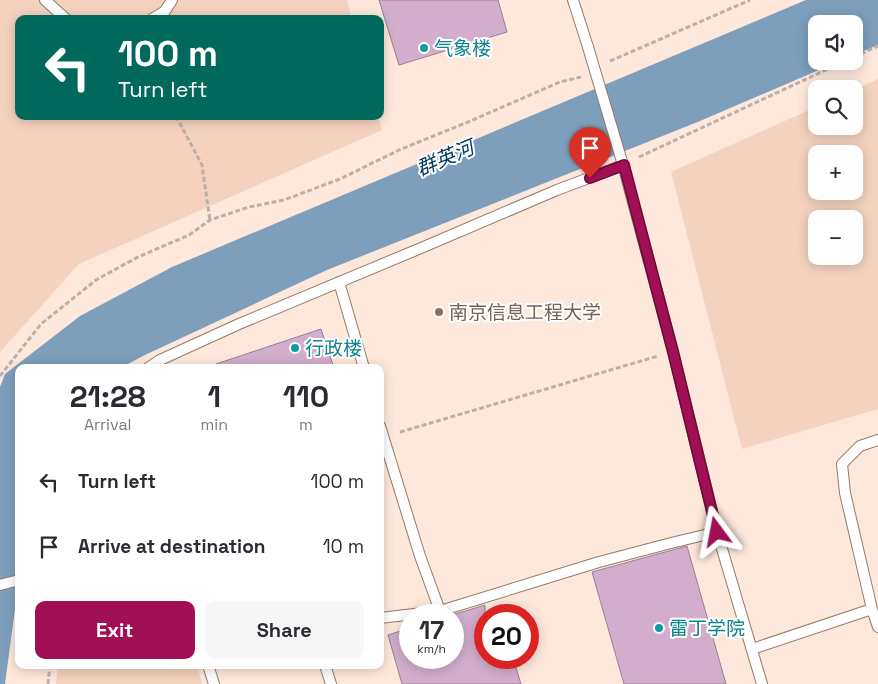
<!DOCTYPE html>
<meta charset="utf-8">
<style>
body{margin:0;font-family:"Space Grotesk","Noto Sans SC",sans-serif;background:#f7f7f7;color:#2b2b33;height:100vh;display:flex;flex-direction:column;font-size:19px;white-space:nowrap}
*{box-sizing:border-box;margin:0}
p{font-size:16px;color:#7c7c81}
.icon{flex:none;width:28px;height:28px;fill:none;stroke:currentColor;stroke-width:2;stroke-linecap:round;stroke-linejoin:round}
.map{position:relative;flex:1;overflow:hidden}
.sheet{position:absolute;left:15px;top:364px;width:369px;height:305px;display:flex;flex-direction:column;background:#fff;border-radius:10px;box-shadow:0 2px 12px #0003}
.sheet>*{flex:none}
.top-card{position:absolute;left:15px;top:15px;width:369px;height:105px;border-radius:10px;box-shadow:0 2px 12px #0003;background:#00695c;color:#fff;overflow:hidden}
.tools{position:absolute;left:808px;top:15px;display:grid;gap:10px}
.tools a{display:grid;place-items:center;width:55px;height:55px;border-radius:10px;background:#fff;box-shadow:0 2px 12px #0003;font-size:25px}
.speed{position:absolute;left:399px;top:604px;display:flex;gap:10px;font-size:25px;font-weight:700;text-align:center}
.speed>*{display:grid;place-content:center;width:65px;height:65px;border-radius:50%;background:#fff;box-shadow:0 2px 12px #0003;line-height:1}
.speed small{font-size:12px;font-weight:400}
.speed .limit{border:8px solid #d22;background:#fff;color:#111}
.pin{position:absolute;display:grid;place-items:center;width:42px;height:42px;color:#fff;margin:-51px -21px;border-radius:50% 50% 50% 0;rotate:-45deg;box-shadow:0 0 5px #0007}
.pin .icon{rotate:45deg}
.me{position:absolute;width:55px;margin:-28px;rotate:347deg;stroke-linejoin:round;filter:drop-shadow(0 0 4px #0008)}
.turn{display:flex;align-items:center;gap:18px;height:105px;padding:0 20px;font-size:22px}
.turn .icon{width:65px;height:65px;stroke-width:2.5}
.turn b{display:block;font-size:35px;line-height:42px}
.eta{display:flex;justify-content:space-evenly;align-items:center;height:85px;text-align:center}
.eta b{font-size:30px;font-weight:600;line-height:35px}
.action{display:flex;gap:10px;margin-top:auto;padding:10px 20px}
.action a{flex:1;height:58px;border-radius:10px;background:#a10f55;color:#fff;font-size:20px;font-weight:600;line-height:58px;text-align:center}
.action a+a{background:#f7f7f7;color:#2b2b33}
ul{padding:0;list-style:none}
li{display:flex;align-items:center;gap:15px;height:65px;padding:0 20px}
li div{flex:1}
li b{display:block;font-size:19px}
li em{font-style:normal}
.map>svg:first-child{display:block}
.built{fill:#fee8dc;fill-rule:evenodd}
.green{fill:#f4d2be;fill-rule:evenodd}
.water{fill:#7d9fbc}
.building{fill:#d2aecc;stroke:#978193}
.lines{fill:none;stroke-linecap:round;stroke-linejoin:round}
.service-casing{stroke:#937a6c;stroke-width:12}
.path{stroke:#bbb0a9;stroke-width:3;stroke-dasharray:5 2.5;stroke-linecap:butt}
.service{stroke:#fff;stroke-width:10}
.service-bridge-casing{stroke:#937a6c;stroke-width:12;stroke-linecap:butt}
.service-bridge{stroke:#fff;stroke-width:10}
.route-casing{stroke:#690a37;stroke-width:12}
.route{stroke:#a10f55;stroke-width:9}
.culture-dot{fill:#0f9aa8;stroke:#fff;stroke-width:2}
.education-dot{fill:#8d6e63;stroke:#fff;stroke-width:2}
.labels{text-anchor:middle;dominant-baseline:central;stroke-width:4;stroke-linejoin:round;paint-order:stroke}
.culture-label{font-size:19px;fill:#0d838f;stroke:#fff;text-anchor:start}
.education-label{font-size:19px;fill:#785e54;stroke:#fff;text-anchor:start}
.water-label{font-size:20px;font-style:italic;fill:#003c63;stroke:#fff}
</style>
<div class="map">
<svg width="878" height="684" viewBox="0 0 878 684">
<rect width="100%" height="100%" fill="#fef2ec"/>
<!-- built -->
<path class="built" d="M0,0h878v684h-878zM19,19h361v97h-361zM816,24h38v37h-38zM816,89h38v37h-38zM816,154h38v37h-38zM816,219h38v37h-38zM19,368h361v297h-361zM410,615h42v43h-42zM485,615h43v43h-43z"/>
<!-- green -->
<path class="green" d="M0,0h347l5,19h-333v97h359l4,14 -303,134 -79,88z
M878,79v330l-136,40 -71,-277 145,-65v19h38v-36zM816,154h38v37h-38zM816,219h38v37h-38z
M58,665h139l5,19h-146z"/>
<!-- water -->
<path class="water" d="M806,0h72v45l-24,10v-31h-38v37h24l-140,60 -373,149 -182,85 -23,12 -103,1v211l-14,105h-5v-297l5,-13 75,-58 92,-49z"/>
<!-- building -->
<path class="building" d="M379,0h119l9,32 -108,33z
M321,329l13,39h-117l-1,-4z
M687,546l39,138h-102l-32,-112z
M485,605v53h28l8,26h-119l-14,-49 22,-7v30h42v-43z"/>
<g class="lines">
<defs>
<path id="service" d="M45,0l21,19
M573,0l15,47
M152,19l13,-8 7,-11
M339,282l25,86
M148,368l12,-8 79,-36 182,-76 136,-58 66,-25 50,186 44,181 45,152
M380,426l40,130 20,55
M0,585l19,-5
M872,609l-27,-116 -3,-29 18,-18 18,-6
M380,618l60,-7 159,-49 72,-19 46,-11
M752,649l120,-40 6,18
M208,665l6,19
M325,665l6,19"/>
</defs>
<!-- service casing -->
<use href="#service" class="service-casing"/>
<!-- path -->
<path class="path" d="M854,57l24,-11
M610,61l140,-61
M176,116l26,49 8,55
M639,157l206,-96
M0,376l41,-52 55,-44 40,-22 53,-23 21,-15 39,-13 35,-7 56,-21 59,-29 69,-28 92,-40 21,-5
M400,432l258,-76
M48,684l2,-19"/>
<!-- service -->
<use href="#service" class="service"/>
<defs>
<path id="service-bridge" d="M588,47l35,118"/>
</defs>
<!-- service-bridge casing -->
<use href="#service-bridge" class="service-bridge-casing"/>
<!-- service-bridge -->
<use href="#service-bridge" class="service-bridge"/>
</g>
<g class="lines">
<defs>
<path id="route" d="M590,178l34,-13 49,187 44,180"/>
</defs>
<!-- route casing -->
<use href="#route" class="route-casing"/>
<!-- route -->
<use href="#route" class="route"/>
</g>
<!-- markers -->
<g class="culture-dot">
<circle cx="424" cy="48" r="5"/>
<circle cx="295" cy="348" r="5"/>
<circle cx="659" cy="628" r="5"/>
</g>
<circle class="education-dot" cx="439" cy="312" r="5"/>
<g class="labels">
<!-- culture labels -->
<g class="culture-label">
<text x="434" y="48">气象楼</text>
<text x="305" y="348">行政楼</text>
<text x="669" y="628">雷丁学院</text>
</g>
<!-- education labels -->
<g class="education-label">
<text x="449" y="312">南京信息工程大学</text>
</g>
<!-- water labels -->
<g class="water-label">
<text transform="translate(445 158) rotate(-23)">群英河</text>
</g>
</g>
</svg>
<div class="tools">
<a><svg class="icon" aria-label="sound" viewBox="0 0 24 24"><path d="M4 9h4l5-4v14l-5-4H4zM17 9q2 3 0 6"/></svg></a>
<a><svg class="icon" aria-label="search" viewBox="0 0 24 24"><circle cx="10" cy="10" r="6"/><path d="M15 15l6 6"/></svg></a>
<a>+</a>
<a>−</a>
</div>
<div class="speed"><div>17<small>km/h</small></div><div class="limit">20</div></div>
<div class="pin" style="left:590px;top:178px;background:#d93025"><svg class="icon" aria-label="arrive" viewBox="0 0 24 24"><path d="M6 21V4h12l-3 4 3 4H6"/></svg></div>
<svg class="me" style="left:717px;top:532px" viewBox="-20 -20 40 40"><path d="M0-17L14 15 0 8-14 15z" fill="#a10f55" stroke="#fff" stroke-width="4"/></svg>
<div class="top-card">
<div class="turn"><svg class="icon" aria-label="left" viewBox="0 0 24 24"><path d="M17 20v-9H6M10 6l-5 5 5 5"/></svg><div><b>100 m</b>Turn left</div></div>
</div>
<section class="sheet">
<div class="eta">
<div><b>21:28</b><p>Arrival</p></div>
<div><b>1</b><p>min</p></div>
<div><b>110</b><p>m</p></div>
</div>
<ul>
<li><svg class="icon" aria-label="left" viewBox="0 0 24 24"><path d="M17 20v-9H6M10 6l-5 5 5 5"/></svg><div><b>Turn left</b></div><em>100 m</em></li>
<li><svg class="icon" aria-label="arrive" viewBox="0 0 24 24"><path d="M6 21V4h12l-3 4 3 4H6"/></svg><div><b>Arrive at destination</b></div><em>10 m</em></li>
</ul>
<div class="action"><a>Exit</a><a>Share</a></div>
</section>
</div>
